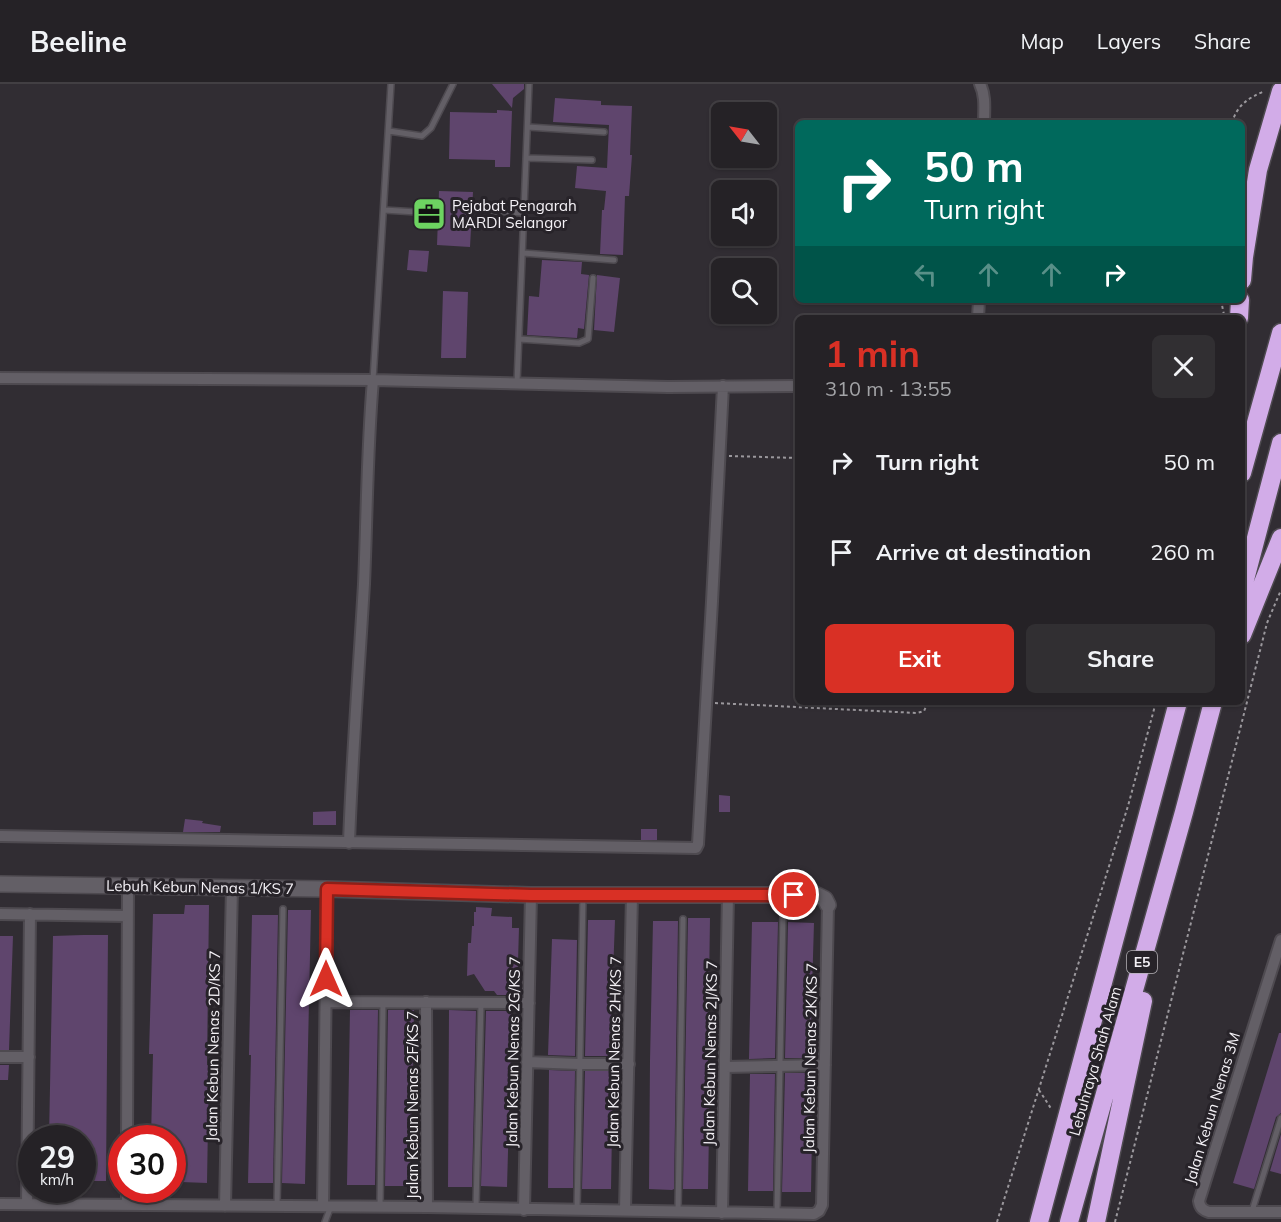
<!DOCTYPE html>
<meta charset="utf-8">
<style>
body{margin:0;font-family:Mulish,sans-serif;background:#312f32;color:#f1f3f6;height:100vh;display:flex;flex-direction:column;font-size:22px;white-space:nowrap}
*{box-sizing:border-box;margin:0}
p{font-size:20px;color:#a3a4a7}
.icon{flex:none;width:33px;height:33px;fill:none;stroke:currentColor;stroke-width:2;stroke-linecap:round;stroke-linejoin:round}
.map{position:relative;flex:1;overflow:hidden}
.panel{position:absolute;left:795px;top:231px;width:450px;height:390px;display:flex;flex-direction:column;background:#252226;border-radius:9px;box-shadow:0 2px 4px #0004,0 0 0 2px #423f43}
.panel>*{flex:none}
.top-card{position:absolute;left:795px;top:36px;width:450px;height:183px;border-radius:9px;box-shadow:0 2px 4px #0004,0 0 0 2px #423f43;background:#00695c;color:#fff;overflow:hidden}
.needle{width:39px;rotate:301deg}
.fabs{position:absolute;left:711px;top:18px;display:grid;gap:12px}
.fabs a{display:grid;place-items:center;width:66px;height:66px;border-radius:9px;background:#252226;box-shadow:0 2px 4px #0004,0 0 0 2px #423f43;font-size:30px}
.speed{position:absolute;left:18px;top:1041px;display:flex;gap:12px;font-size:30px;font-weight:700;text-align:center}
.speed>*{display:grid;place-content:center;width:78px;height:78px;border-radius:50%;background:#252226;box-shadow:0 2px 4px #0004,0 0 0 2px #423f43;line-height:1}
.speed small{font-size:15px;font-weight:400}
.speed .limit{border:9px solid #d22;background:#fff;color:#111}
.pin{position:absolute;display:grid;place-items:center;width:51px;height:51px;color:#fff;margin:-26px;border:3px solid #fff;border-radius:50%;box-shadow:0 2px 6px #0007}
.me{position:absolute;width:66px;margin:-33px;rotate:0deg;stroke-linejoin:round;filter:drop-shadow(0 0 4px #0008)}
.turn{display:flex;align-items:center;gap:21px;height:126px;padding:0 30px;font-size:27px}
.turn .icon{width:78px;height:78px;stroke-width:2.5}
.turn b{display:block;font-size:42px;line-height:51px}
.lanes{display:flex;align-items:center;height:57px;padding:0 30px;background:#0003;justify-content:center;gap:30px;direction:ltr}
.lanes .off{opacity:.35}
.round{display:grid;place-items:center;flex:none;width:63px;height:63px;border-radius:9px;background:#312f32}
.overview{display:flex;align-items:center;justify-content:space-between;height:102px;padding:0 30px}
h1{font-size:36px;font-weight:700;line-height:45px;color:#d93025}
.cta{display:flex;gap:12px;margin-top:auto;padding:12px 30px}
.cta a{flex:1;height:69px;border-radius:9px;background:#d93025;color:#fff;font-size:24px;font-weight:700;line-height:69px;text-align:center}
.cta a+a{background:#312f32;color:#f1f3f6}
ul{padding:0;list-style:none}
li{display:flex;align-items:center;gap:18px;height:90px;padding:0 30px}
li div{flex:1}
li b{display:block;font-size:22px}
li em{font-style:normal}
header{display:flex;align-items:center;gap:36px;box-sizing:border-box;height:84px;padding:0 30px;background:#252226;border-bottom:2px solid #423f43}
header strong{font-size:28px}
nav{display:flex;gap:33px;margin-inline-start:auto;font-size:21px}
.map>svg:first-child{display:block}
.building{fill:#5f456d}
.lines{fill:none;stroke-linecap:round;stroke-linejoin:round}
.lane-casing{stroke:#4e4a50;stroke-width:8}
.street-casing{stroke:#4e4a50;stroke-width:14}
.secondary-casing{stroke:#4e4a50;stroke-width:18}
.highway-casing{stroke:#4e4a50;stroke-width:21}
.path{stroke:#9b989d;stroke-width:2;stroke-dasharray:3 3;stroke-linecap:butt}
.lane{stroke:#635f66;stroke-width:5}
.street{stroke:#635f66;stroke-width:10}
.secondary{stroke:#635f66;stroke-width:15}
.highway{stroke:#d2ace8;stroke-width:18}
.route-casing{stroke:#8d1f18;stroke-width:15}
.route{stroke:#d93025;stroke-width:10}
.labels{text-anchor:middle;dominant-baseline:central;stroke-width:6;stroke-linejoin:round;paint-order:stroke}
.shield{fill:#272329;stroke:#b6b3b8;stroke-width:1.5}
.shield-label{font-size:14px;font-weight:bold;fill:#f4f1f6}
.poi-label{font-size:15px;fill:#f4f1f6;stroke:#272329;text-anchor:start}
.street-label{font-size:15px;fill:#f4f1f6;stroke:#272329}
</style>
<header>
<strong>Beeline</strong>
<nav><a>Map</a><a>Layers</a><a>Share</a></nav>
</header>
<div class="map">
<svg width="1281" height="1138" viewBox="0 0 1281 1138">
<rect width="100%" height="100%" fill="#312d33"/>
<!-- building -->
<path class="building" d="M492,0h32v5l-11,9 -1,10z
M555,14l46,3v4l31,1 -2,49h2l-3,41h-4l-2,59 -23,-1 2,-44h2l2,-19 -31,-3 2,-22 30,2 2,-43 -56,-3z
M497,26l15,1 -2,56h-15v-7l-46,-1 1,-47 47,1z
M439,107l34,1 -3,55 -33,-2z
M409,166l20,1 -2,21 -20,-2z
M542,176l40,2 -1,12 8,1 -5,54 -6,-1 -1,10 -50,-3 2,-39 10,1z
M597,191l23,3 -6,54 -20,-2z
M443,207l25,1 -2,66h-25z
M719,711l11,1v16h-11z
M336,727v14h-23v-13z
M185,735l18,2 -1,2 19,3 -1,6h-37z
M641,745h16v11h-16z
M185,821h24l-2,160h2l-2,118 -26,-1v-3h-9v-41h-21l2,-84h-4l4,-140h31z
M476,823l16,1 -1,8 21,1v11h7l-2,67h-20l-3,-4h-9l-11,-17 -7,2 1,-33h3l1,-17h2v-14h2z
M288,826h23l-6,274 -23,-1z
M252,831h26l-5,268h-25l3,-128h-2z
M688,834h22l-2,134v18h2l-2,119h-25z
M588,836h27l-5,136h-25z
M653,837h25l-4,268 -2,1 -23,-1 1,-128z
M752,838h26l-3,136 -26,1z
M788,838l26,1 -4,135h-25z
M83,851h25l-2,246h-24v-43h-33l4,-202z
M0,852h13l-4,114h-9z
M552,855l25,1 -2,116 -27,-1z
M350,926h28l-3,175h-28z
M388,926h26l-4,176h-25z
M449,926l27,1 -4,176h-24z
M509,926h3l-5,177 -26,-1 5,-175h24z
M1279,949h2v80l-5,4 -22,72 -21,-6z
M0,981h9l-1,15h-8z
M549,986l26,1 -2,117h-25z
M585,987h28l-2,118h-29z
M785,989h28l-2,119h-29z
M750,990h25l-2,117h-25z
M1281,1050v40l-11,-3z"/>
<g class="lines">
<defs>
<path id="lane" d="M528,43l76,5
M389,47l33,5 9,-8 22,-44
M526,74l66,2
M384,126l49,3
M494,127l30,2
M523,169l91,7
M519,255l60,4 9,-4 5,-61
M373,296l18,-296
M517,299l12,-299
M277,1122l6,-297
M380,1123l3,-205
M476,1123l5,-204
M577,1126l6,-313
M678,1127l5,-292
M1252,1127l29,-93
M777,1129l6,-300
M325,1138l6,-16"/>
<path id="street" d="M980,0c6,12 4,26 4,39
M978,234l1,-18
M0,294l373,2 295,7 130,-1
M0,752l696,12 2,-4c9,-153 18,-305 25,-458
M349,759c3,-87 10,-173 15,-259 3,-68 3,-136 9,-204
M0,830l127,2
M1281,856l-82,261c1,7 4,9 10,11h72
M326,918l203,1
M426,918l1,205
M0,973h29
M527,978l52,2h50
M725,983l100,-2
M127,1054l1,-253
M0,1120l427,3 387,7 5,-3 3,-6 6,-300
M27,1120l3,-290
M127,1120v-14
M225,1122l7,-319
M323,1122l4,-317
M524,1126l7,-315
M625,1126l7,-315
M722,1129l6,-319"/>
<path id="secondary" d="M0,800l327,5 204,6h286l8,4 3,6"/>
<path id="highway" d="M1242,196l2,-23 14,-87 23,-79
M1239,234l1,-18
M1242,389l39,-140
M1242,507l39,-148
M1242,551l39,-97
M1039,1138l139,-520
M1069,1138l115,-410 29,-110
M1096,1138l47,-221"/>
</defs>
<!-- lane casing -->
<use href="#lane" class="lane-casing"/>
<!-- street casing -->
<use href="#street" class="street-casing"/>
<!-- secondary casing -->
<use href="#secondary" class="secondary-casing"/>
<!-- highway casing -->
<use href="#highway" class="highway-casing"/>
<!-- path -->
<path class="path" d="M1232,39c5,-18 16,-25 33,-32
M1221,216l3,15
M729,372l69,2
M715,619l202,10 7,-2 4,-9
M1039,1006l13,20
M997,1138l131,-416 28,-104
M1115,1138l152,-599 14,-33"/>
<!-- lane -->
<use href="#lane" class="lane"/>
<!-- street -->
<use href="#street" class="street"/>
<!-- secondary -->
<use href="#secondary" class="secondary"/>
<!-- highway -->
<use href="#highway" class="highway"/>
</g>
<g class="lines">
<defs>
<path id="route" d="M326,895l1,-90 204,6h263"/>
</defs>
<!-- route casing -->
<use href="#route" class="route-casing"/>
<!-- route -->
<use href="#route" class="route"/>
</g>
<!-- icons -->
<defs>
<symbol id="office-square" viewBox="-11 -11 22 22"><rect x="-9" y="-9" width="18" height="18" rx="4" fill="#6dd361" stroke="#272329"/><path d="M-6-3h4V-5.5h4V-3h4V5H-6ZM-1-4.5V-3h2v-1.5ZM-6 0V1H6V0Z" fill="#111"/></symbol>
</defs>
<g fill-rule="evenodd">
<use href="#office-square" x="410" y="111" width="38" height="38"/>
</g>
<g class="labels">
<!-- shield labels -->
<rect class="shield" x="1127" y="867" width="30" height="22" rx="4.5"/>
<g class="shield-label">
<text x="1142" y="878">E5</text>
</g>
<!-- poi labels -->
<g class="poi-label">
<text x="452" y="121">Pejabat Pengarah<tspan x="452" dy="17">MARDI Selangor</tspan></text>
</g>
<!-- street labels -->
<g class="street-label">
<text transform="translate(200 803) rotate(1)">Lebuh Kebun Nenas 1/KS 7</text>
<text transform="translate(213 962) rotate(-89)">Jalan Kebun Nenas 2D/KS 7</text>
<text transform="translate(513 968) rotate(-89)">Jalan Kebun Nenas 2G/KS 7</text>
<text transform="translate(614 968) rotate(-89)">Jalan Kebun Nenas 2H/KS 7</text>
<text transform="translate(710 969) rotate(-89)">Jalan Kebun Nenas 2J/KS 7</text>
<text transform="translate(810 974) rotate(-89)">Jalan Kebun Nenas 2K/KS 7</text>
<text transform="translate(1095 977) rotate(-74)">Lebuhraya Shah Alam</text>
<text transform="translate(412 1021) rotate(-90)">Jalan Kebun Nenas 2F/KS 7</text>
<text transform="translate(1212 1024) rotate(-73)">Jalan Kebun Nenas 3M</text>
</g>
</g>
</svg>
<div class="fabs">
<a><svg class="needle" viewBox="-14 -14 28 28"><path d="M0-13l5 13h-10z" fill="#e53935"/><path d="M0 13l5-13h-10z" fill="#a3a4a7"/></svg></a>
<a><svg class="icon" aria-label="sound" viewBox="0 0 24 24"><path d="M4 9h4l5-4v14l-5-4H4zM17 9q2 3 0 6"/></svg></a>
<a><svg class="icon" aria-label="search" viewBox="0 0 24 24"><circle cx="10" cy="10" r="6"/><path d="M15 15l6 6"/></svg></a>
</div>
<div class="speed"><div>29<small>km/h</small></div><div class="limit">30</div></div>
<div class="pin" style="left:794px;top:811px;background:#d93025"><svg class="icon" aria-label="arrive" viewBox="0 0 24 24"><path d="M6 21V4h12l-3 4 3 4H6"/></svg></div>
<svg class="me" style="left:326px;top:895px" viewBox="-20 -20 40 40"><path d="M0-17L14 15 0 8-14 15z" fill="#d93025" stroke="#fff" stroke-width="4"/></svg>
<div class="top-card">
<div class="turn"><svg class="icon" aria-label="right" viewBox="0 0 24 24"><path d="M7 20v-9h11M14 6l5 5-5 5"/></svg><div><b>50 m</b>Turn right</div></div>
<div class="lanes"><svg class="icon off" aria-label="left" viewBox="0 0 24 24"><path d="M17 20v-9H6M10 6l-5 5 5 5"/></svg><svg class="icon off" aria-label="ahead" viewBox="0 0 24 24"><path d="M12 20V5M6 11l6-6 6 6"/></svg><svg class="icon off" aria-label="ahead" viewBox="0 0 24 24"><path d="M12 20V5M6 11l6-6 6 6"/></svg><svg class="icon" aria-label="right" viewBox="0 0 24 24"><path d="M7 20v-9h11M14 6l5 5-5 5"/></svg></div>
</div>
<section class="panel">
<div class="overview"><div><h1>1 min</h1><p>310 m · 13:55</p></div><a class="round"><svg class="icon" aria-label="close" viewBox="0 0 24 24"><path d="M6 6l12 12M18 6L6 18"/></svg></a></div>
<ul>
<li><svg class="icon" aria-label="right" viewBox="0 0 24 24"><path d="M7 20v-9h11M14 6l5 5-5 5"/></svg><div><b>Turn right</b></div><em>50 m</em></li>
<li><svg class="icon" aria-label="arrive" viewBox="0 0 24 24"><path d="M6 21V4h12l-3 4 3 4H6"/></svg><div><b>Arrive at destination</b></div><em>260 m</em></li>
</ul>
<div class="cta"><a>Exit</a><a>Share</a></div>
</section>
</div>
